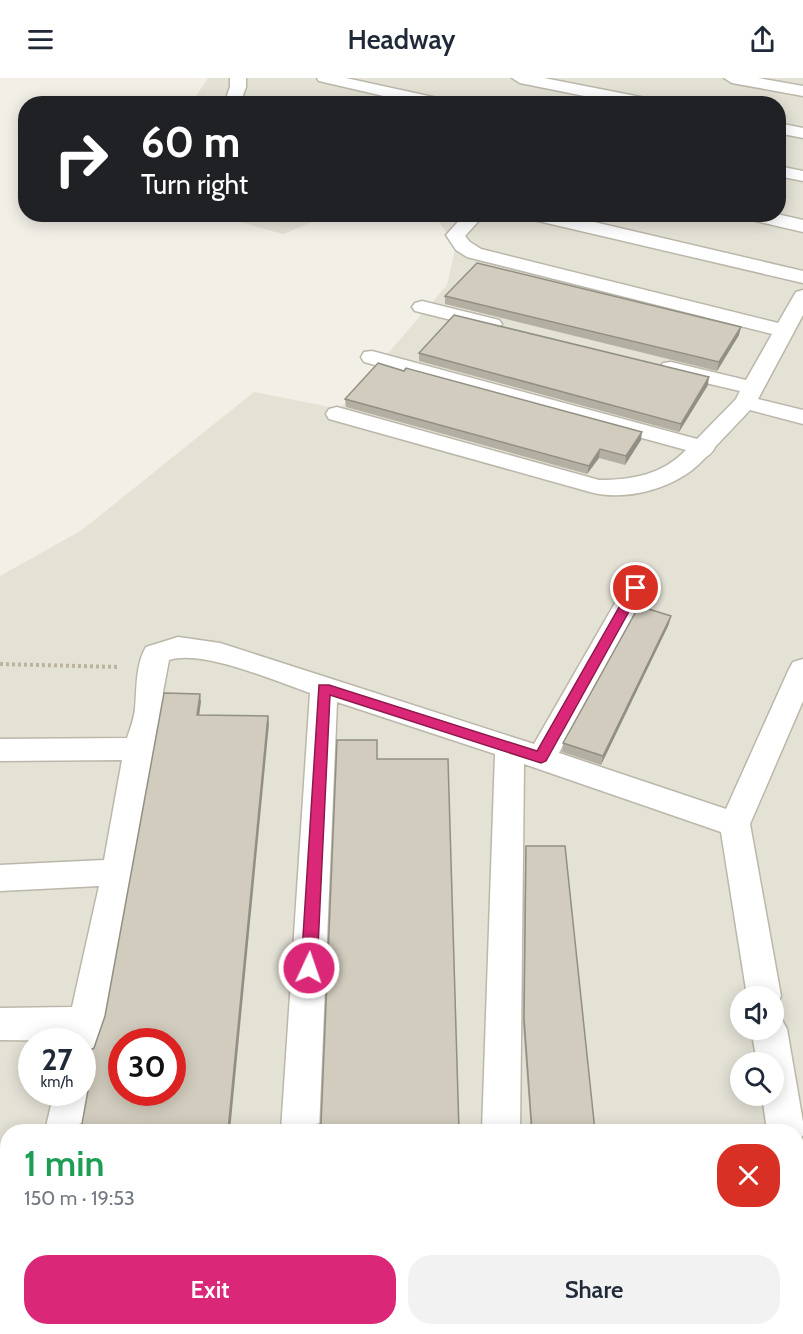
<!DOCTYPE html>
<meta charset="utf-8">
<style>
body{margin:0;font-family:Cabin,sans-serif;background:#f2f2f3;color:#1f2937;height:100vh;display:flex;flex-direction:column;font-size:22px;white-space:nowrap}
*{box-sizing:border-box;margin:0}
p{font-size:20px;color:#747a83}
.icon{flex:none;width:33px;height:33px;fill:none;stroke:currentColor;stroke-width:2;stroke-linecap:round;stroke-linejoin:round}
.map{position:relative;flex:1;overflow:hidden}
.side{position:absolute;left:0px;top:1046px;width:804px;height:212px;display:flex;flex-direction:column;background:#fff;border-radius:24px 24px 0 0;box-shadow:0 3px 15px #0003}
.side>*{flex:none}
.banner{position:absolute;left:18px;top:18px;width:768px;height:126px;border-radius:24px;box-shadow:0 3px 15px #0003;background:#202124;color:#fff;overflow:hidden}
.tools{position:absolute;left:730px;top:908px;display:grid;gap:12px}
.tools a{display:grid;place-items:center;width:54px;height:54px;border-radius:50%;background:#fff;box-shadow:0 3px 15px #0003;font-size:30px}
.speed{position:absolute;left:18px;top:950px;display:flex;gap:12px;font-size:30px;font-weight:700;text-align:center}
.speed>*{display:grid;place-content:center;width:78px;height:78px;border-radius:50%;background:#fff;box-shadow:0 3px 15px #0003;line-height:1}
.speed small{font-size:15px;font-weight:400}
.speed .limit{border:9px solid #d22;background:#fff;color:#111}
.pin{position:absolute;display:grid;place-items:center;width:51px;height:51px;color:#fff;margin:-26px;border:3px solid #fff;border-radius:50%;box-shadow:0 2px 6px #0007}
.me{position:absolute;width:66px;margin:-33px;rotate:3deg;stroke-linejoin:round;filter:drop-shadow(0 0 4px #0008)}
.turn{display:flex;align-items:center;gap:21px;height:126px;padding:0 24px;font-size:27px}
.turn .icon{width:78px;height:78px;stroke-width:2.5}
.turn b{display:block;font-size:42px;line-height:51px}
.round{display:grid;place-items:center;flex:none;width:63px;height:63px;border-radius:24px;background:#f2f2f3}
.headline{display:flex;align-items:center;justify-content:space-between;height:102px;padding:0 24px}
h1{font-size:36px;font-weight:600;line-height:45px;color:#1e9e55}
.action{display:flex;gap:12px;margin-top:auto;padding:12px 24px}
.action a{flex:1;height:69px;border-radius:24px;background:#db2777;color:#fff;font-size:24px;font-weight:600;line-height:69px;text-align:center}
.action a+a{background:#f2f2f3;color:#1f2937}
header{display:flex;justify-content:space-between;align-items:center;height:78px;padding:0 24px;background:#fff;font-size:27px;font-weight:600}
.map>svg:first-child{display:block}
.residential{fill:#e4e1d5;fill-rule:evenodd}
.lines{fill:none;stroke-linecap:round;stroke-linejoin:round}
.street-casing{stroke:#bbb7aa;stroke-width:3}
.path{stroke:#bbb49d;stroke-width:4;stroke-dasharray:3 3;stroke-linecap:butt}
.street{fill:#fff;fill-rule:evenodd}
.wall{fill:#b4afa3}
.shaded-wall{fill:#928f84}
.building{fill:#d1ccbd;stroke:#928f84;stroke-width:1.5;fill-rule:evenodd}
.route{fill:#db2777;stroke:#8e194d;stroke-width:1.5}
</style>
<header><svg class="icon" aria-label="menu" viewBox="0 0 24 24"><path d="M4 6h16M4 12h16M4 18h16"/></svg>Headway<svg class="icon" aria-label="share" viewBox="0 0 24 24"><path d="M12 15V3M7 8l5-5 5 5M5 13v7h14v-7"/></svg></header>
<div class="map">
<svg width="803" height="1256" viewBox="0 0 803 1256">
<rect width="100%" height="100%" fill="#f1efe6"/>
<!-- residential -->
<path class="residential" d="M208,0h595v1256h-803v-758l82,-46 172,-138 86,17 107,-124 9,-40 -18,-24 -22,-6 362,-1v-110l-594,-1 10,-4zM741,918h33v33h-33zM32,963h50v51h-50zM122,963h50v51h-50zM741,984h33v33h-33zM8,1053h788v197h-788z
M214,137h115l-46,19z"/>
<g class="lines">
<defs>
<path id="street" d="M230,0h16v9l-6,17h-16l6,-17z
M317,0h29l96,21 8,5h-32l-99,-23z
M512,0h32l107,21 8,5h-35l-104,-21z
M724,0h34l45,8v10l-71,-13z
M778,45l25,5v10l-25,-5z
M778,88l25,5v10l-25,-5z
M465,136h20l-20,22 5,6 11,7 297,74 18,-31 7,-2v25l-45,84 45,11v14l-53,-14 -35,37c-2,6 -7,8 -12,13 -26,28 -76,42 -113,32l-261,-73 -3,-5 3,-5 8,-2 262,73c33,0 63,-5 87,-30l-322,-88 -3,-5 3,-5 8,-1 325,88 39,-40 4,-8 -77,-18 -3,-5 3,-5 8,-1 75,18 26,-46 -305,-77 -11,-7 -10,-15z
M525,136h35l243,57v12l-269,-63 -7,-2z
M741,136h36l26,6v12l-60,-14z
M422,223l77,19 3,4 -3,4 -7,2 -77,-19 -3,-4 3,-4z
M636,501l9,3 4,6 -90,165 167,56 63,-140 4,-7 10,-3v42l-53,123 31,172 -5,11 -2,1v-12h-27l-26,-164 -197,-68 -4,367h-38l13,-377 -158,-52 -18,429h-38l29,-438c-35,-12 -108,-44 -141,-33l-6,32v18l-9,39 -20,123 -29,151 -10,32 -13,5v-19l-82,-1v-32l72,-1 27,-121 -99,5v-26l104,-5 18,-100 -122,1v-22l127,-1c3,-9 7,-19 8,-29 2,-20 0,-43 11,-62l32,-10 42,6 314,101 93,-162z
M774,937l7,3 6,11 16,93v13l-7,10v-14h-29l-5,-36h12v-33h-17l-6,-33h23z
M82,1001l8,13 -7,39h-38l9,-39h28z
M796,1094l7,3v97h-7z
M0,1130h8v40h-8z
M14,1250h42l-1,6h-42z
M268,1250h41l1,6h-42z
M482,1250h41l2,6h-42z"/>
</defs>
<!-- street casing -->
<use href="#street" class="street-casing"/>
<!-- path -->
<path class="path" d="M0,586l119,3"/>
<!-- street -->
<use href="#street" class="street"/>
</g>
<!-- wall -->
<path class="wall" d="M445,218l294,39 -22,36 -272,-67z
M419,275l289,32 -29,47 -260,-71z
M345,321l296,41 -16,25 -26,-7 -12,16 -241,-67z
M669,546l-68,141 -39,-13 1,-9z
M526,768l69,285h-64l-8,-105 2,-172z"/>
<!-- shaded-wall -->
<path class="shaded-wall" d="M741,249l-2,8 -22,36 2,-9z
M709,299l-1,8 -29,47 2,-8z
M642,354l-1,8 -16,25 1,-9z
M600,371l-1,9 -12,16 2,-8z
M671,538l-2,8 -68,141 2,-9z
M200,616l1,8 -3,22 -1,-9z
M268,638l1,8 -39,407h-2z"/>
<!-- building -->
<path class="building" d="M477,185l264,64 -22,35 -274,-66z
M454,237l255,62 -28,47 -262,-71z
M378,285l26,8 2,-3 236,64 -16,24 -26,-7 -11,17 -244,-67z
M639,528l32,10 -68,140 -40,-13z
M164,615l36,1 -3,21 71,1 -40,415h-155l1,-5 8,-2 7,-39 -6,-11 4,-22 7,-4 11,-32zM122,963h50v51h-50z
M337,662h40v19h71l11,372h-151v-5l13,-2z
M526,768h39l30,285h-63l-8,-113z
M550,1250h68l1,6h-69z
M297,1252h167v4h-168z"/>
<!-- route -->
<path class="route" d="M636,506l6,4 -96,173 -5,2 -211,-68 -13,273 -3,5 -5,2 -6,-2 -2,-5 18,-283h10l208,66 93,-163z"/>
</svg>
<div class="tools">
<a><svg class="icon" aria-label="sound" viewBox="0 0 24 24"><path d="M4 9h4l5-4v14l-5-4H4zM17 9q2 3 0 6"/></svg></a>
<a><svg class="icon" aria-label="search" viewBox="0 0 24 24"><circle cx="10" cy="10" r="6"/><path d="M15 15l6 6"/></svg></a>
</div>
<div class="speed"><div>27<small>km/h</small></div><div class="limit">30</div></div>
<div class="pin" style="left:636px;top:510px;background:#d93025"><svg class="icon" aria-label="arrive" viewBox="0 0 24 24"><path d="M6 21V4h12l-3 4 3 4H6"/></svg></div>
<svg class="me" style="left:309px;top:890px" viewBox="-20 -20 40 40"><circle r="17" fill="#db2777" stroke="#fff" stroke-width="3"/><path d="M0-11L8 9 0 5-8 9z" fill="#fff"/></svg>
<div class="banner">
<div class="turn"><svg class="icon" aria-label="right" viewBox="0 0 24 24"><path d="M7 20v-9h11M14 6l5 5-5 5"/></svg><div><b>60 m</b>Turn right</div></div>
</div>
<section class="side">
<div class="headline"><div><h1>1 min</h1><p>150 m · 19:53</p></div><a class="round" style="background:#d93025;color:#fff"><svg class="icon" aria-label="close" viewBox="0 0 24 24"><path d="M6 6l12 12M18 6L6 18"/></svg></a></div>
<div class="action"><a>Exit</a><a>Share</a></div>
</section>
</div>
